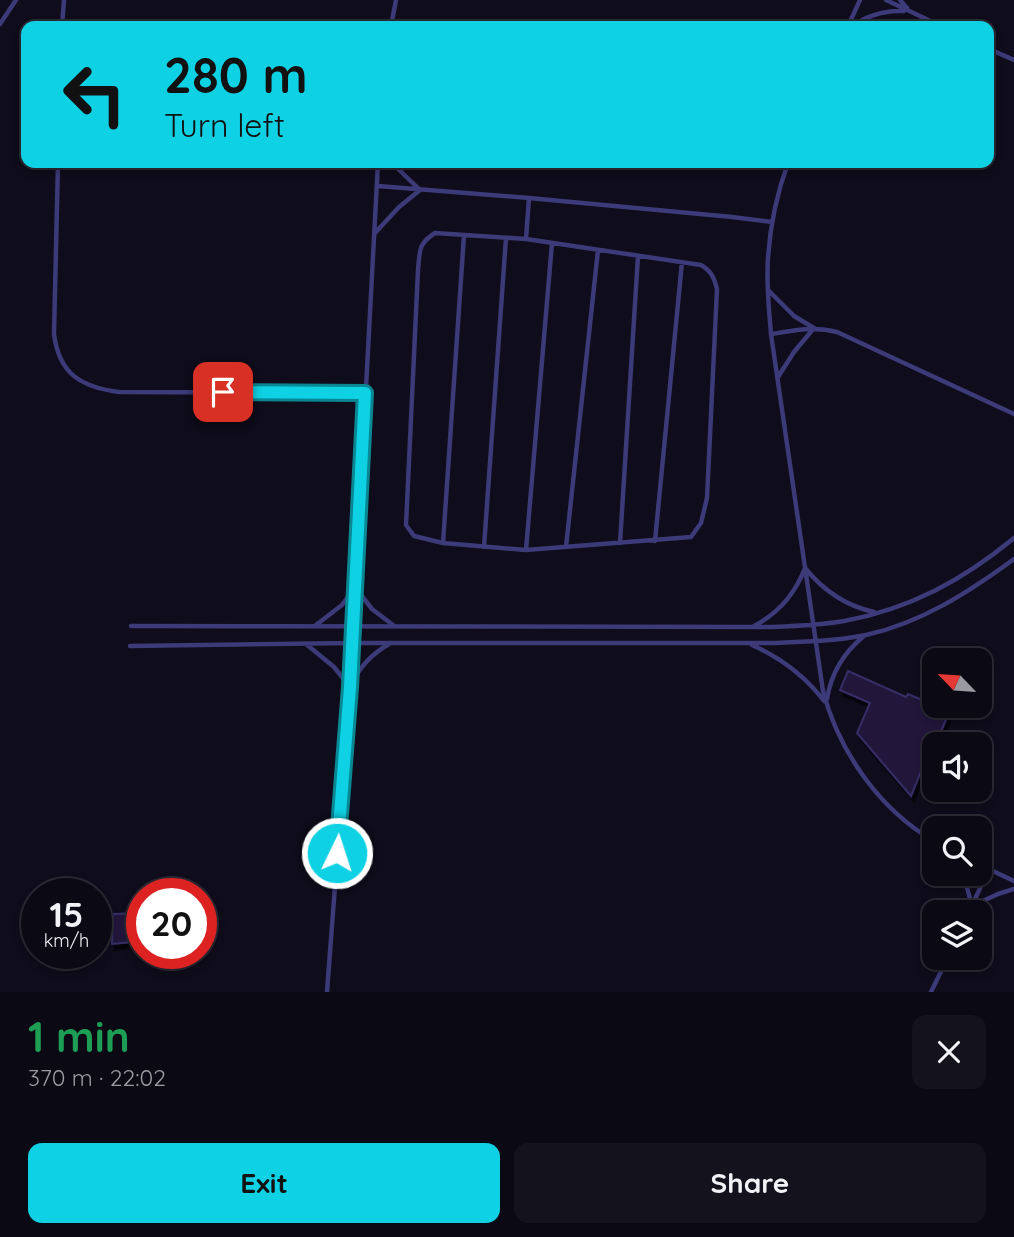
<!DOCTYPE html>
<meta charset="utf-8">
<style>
body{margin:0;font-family:Quicksand,sans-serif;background:#14121d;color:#f1f3f6;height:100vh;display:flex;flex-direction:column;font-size:26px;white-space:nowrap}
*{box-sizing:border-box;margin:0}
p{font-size:23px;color:#9a9aa0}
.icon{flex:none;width:38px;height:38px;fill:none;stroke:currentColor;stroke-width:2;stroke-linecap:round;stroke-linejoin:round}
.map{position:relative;height:992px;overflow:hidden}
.details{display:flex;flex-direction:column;background:#0b0914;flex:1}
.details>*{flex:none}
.top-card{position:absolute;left:21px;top:21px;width:973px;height:147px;border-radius:14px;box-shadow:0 4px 10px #0003,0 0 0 2px #2b2a34;background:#0ed1e4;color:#111;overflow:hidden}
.needle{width:46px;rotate:295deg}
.controls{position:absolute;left:922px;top:648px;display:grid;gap:14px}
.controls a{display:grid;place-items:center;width:70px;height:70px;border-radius:14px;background:#0b0914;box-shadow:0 4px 10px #0003,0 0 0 2px #2b2a34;font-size:35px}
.speed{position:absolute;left:21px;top:878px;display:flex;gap:14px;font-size:35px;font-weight:700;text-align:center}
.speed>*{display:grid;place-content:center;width:91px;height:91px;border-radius:50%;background:#0b0914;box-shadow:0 4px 10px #0003,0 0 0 2px #2b2a34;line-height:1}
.speed small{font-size:18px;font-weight:400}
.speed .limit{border:10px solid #d22;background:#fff;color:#111}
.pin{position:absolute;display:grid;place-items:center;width:60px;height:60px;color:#fff;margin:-30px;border-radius:14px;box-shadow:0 4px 10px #0006}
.me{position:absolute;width:77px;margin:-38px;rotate:4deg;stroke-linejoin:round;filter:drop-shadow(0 0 5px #0008)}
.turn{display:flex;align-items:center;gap:24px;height:147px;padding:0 28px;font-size:32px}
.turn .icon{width:91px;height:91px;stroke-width:2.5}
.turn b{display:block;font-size:49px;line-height:60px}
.round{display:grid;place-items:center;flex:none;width:74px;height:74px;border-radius:14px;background:#14121d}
.head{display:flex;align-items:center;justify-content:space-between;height:119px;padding:0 28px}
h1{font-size:42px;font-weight:700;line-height:52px;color:#1e9e55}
.primary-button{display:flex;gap:14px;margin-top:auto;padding:14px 28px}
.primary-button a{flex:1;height:80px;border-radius:14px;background:#0ed1e4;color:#111;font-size:28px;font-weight:700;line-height:80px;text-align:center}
.primary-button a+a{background:#14121d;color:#f1f3f6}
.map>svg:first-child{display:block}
.building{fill:#20193b;stroke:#372d66;stroke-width:2;filter:url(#shadow)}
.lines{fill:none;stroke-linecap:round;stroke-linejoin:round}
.lane{stroke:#3c3a78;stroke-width:4.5}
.route-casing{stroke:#098894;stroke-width:18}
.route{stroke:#0ed1e4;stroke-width:12}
</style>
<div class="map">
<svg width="1014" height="992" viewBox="0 0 1014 992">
<defs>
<filter id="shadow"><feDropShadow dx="3" dy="5.5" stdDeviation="0" flood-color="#0009"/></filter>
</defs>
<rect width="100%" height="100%" fill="#0f0c1b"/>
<!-- building -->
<path class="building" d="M848,671l58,26 2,-3 26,11h18l-12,29 -3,-2 -26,64 -54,-63 13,-30 -30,-13z
M142,913v28l-30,3 1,-30z"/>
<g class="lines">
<!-- lane -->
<path class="lane" d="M886,0l55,26
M900,0l7,8
M0,24l16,-24
M62,26l2,-26
M391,26l5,-26
M848,26l12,-26
M852,26c16,-11 33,-16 52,-15
M989,49l25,11
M58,163l-4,171c5,40 27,53 65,58l246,1
M788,163c-11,30 -18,64 -20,95 -2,26 1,51 3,76l52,357c16,61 57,119 111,150
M378,186l151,12 203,19 40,5
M375,233l24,-26 21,-17 -28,-27
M435,233l91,6 175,26c10,6 13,12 16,24l-10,209 -6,25 -10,14 -165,13 -83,-7 -29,-7 -8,-11 12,-255c2,-20 0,-26 17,-37z
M526,239l3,-41
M768,290l26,26 20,12 -20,24 -16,25
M772,334c22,-4 42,-8 65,-2l177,82
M655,541l27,-279
M443,543l21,-308
M620,543l18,-287
M484,547l22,-309
M566,547l32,-297
M526,550l26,-307
M316,625l26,-20 13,-18 17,22 21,16
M131,626l642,1c24,-1 48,-2 71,-6 66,-12 119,-41 170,-83
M754,626c25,-13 41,-32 51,-58 18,22 41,38 69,44
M306,644l28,23 16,20c9,-19 20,-32 39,-43
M752,645c29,13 53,31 72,56
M130,646l222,-3h423c30,-1 61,-2 91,-8 55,-12 103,-43 148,-76
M827,699c4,-25 16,-46 37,-63
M980,865l34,16
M963,873l9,33 26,-12 16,-5
M969,912l20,-43
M327,992l23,-305 28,-524
M931,992l17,-35"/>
</g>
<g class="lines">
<defs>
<path id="route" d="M223,392l142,1 -15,294 -13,166"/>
</defs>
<!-- route casing -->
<use href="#route" class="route-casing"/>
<!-- route -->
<use href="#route" class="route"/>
</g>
</svg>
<div class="controls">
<a><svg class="needle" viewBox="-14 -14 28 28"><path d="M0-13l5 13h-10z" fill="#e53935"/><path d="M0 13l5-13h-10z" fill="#9a9aa0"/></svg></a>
<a><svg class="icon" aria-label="sound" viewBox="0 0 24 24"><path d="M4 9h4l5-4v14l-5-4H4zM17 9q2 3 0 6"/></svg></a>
<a><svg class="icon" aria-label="search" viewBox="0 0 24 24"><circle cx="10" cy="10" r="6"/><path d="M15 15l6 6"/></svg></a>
<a><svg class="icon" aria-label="layers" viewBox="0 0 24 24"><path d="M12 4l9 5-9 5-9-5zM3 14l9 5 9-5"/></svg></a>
</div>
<div class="speed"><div>15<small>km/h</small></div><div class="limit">20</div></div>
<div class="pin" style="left:223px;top:392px;background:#d93025"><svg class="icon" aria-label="arrive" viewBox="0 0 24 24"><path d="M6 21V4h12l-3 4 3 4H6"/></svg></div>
<svg class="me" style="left:337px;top:853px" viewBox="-20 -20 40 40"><circle r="17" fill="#0ed1e4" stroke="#fff" stroke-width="3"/><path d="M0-11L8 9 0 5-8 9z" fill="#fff"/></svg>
<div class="top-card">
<div class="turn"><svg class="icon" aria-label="left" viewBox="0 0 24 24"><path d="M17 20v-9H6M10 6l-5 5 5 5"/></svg><div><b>280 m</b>Turn left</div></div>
</div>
</div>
<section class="details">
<div class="head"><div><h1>1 min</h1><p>370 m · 22:02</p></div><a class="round"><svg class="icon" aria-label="close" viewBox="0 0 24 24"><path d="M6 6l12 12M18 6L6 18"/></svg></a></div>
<div class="primary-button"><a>Exit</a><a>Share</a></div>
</section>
